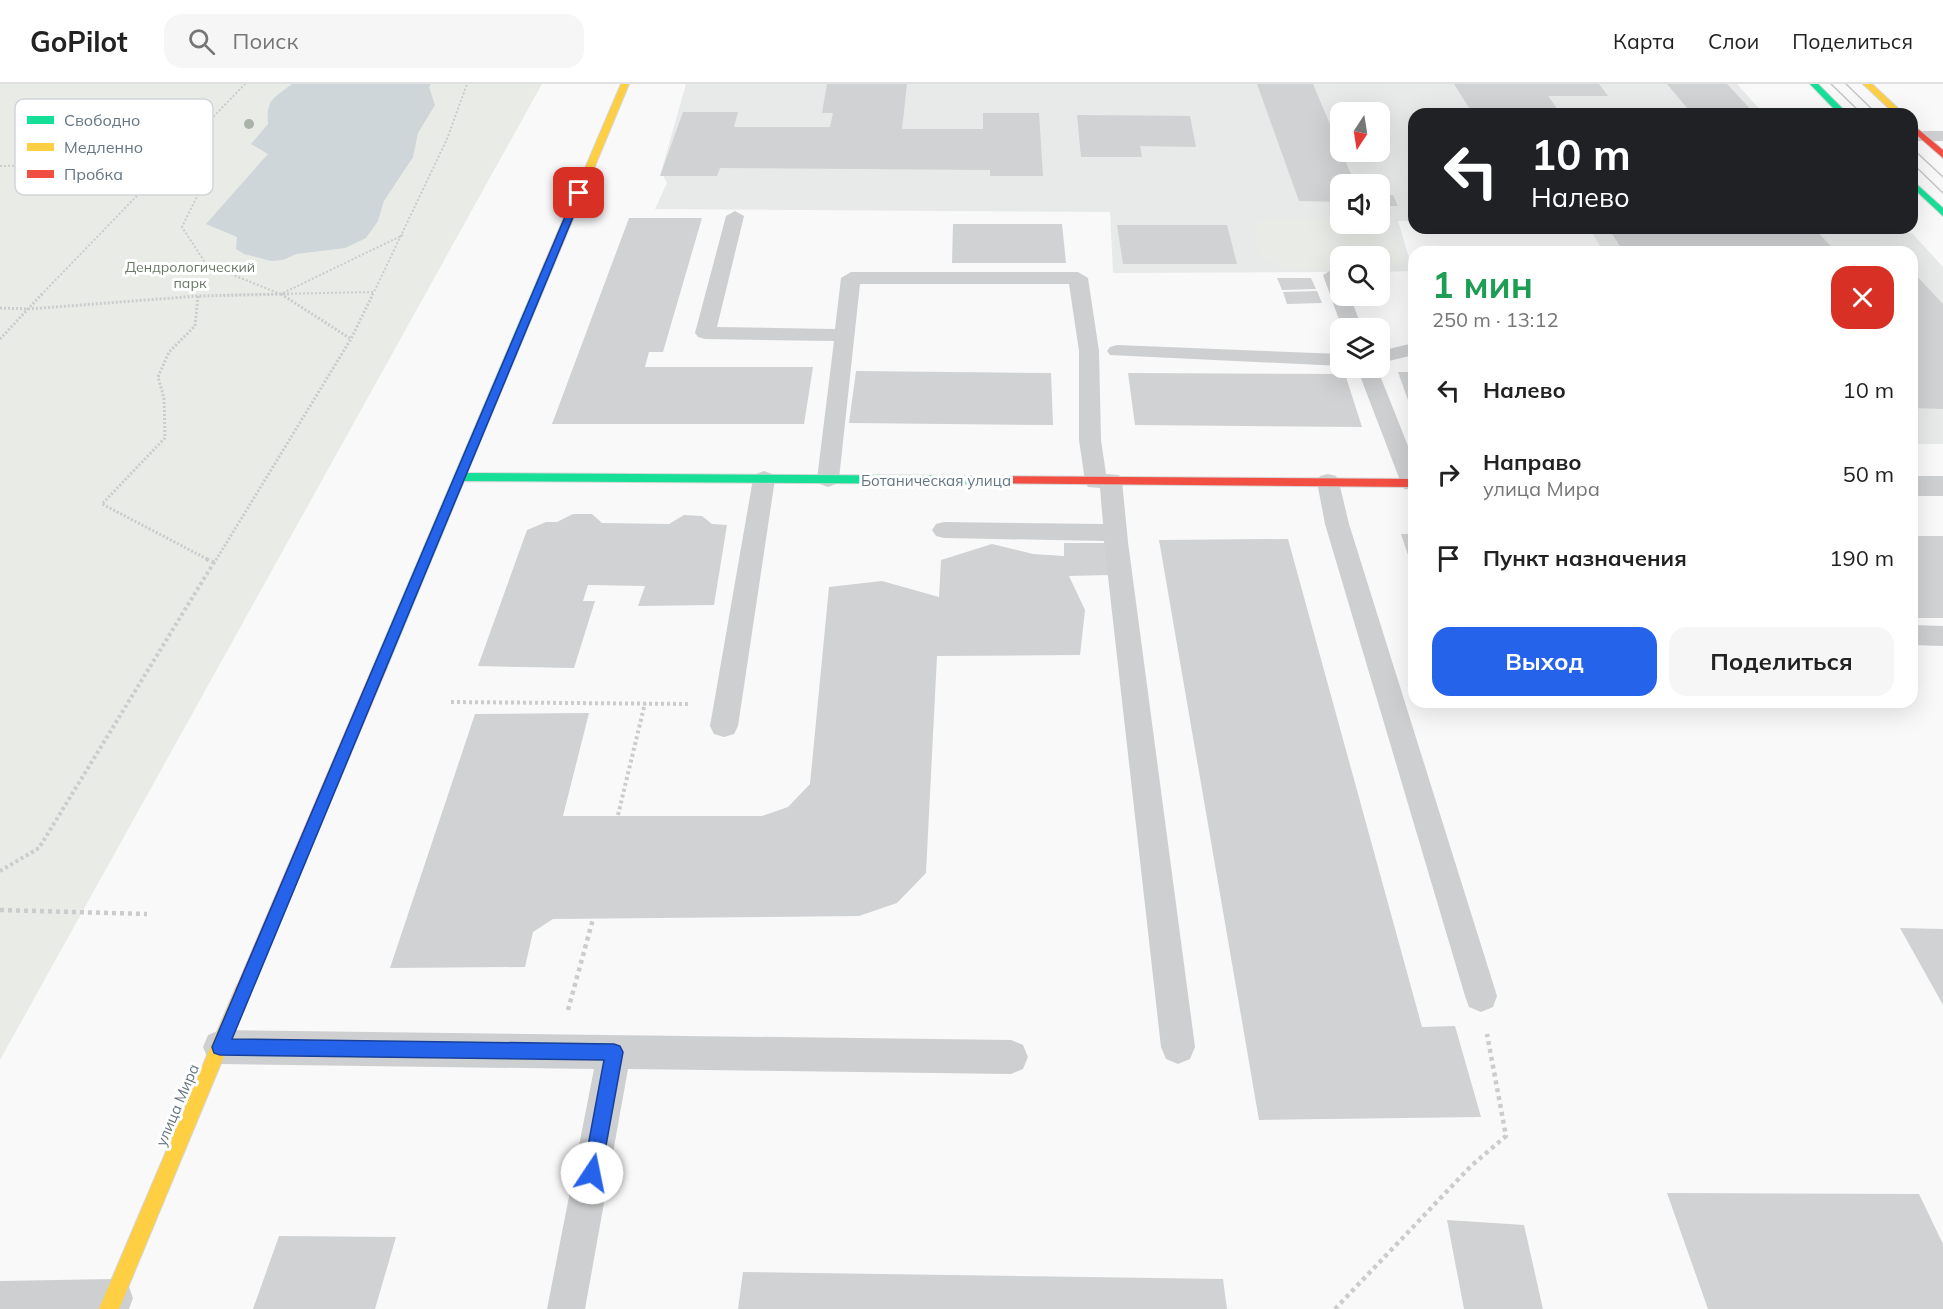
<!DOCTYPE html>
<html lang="ru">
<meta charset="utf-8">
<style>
body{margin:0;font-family:Mulish,sans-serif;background:#f6f6f6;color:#222;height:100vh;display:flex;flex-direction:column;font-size:22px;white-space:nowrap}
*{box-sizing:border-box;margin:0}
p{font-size:20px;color:#767676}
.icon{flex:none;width:33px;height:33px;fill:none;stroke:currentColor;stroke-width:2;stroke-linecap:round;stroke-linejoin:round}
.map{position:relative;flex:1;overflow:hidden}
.sheet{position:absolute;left:1408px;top:162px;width:510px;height:462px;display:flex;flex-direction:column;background:#fff;border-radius:18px;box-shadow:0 6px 24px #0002}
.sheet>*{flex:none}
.hud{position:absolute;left:1408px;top:24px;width:510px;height:126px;border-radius:18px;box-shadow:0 6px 24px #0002;background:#202124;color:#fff;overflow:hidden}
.needle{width:39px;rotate:192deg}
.tools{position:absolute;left:1330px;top:18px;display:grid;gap:12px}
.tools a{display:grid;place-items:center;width:60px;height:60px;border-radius:12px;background:#fff;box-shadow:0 6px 24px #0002;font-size:30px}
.pin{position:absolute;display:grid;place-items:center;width:51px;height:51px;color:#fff;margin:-26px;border-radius:12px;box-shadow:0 3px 9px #0006}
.me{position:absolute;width:66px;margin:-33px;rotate:11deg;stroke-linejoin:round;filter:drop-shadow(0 0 4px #0008)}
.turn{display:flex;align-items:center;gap:21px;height:126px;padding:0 24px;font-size:27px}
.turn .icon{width:78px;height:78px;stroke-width:2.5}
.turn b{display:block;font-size:42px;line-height:51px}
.round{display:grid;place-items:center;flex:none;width:63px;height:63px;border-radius:18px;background:#f6f6f6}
.overview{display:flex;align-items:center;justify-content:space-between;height:102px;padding:0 24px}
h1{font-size:36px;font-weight:700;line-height:45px;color:#1e9e55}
.cta{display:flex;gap:12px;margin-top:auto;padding:12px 24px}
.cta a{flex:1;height:69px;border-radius:18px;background:#2563eb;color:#fff;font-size:24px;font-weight:700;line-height:69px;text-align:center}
.cta a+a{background:#f6f6f6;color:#222}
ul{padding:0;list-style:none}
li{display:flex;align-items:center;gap:18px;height:84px;padding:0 24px}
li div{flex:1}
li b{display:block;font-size:22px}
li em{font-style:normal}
header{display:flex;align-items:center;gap:36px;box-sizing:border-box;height:84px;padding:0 30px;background:#fff;border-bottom:2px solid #e0e0e0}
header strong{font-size:28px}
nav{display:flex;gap:33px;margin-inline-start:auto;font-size:21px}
.search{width:420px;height:54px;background:#f6f6f6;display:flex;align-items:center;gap:15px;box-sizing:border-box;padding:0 21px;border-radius:18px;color:#767676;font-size:22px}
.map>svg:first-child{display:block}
.built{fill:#e8e9e9;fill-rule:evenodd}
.green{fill:#e8ebe6}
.water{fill:#ced6d9}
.building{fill:#d0d2d3}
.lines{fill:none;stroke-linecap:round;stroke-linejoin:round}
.fast-casing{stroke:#d5d6d7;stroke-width:2}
.slow-casing{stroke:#d5d6d7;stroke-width:2}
.jam-casing{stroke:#d5d6d7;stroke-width:2}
.path-far3{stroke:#cbcccd;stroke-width:2;stroke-dasharray:2 2;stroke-linecap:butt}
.path-far2{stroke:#cbcccd;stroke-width:3;stroke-dasharray:2 2;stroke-linecap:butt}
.path-far1{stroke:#cbcccd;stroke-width:4;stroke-dasharray:3 3;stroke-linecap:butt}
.path{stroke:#cbcccd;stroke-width:4.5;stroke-dasharray:4 4;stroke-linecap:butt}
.lane{fill:#cecfd0;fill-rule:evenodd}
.street{fill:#cecfd0;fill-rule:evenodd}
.fast{fill:#16e098;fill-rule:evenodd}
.slow{fill:#ffcf43;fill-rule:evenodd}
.jam{fill:#f24e42;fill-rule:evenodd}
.tram{stroke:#c3c5c6;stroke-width:1.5}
.tree{fill:#a9b3a7}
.route{fill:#2563eb;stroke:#184099;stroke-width:1.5}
.labels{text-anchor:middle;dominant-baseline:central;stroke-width:6;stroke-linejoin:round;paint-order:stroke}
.far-park-label{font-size:14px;fill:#687a64;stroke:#fff}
.street-label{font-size:15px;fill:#657683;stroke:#fff}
.key{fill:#fff;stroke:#d1d6da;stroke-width:1.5}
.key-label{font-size:16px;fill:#657683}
</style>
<header>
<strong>GoPilot</strong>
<div class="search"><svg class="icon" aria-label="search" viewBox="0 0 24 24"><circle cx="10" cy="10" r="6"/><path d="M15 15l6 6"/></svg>Поиск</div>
<nav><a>Карта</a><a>Слои</a><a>Поделиться</a></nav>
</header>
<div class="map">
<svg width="1943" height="1225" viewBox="0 0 1943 1225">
<rect width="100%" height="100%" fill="#f9f9f9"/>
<!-- built -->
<path class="built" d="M686,0h1051l27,30h-350v107h-16l15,50 -33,1v-16h-39v16l-228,1 -3,-61 -455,-3 12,-26 -6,-11zM1341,28h39v40h-39zM1341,100h39v40h-39z
M1589,144h277l4,4 42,1 31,34v177h-30l-1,-192h-308z"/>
<!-- green -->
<path class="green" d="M0,0h542l-542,976z
M1264,135h77v5l47,1 13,28v12l-21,4v-13h-39v13c-29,0 -58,4 -83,-12l-4,-32z"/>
<!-- water -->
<path class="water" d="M292,0h139l-2,3 6,18 -17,28 -5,24 -29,44 -6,20 -12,17 -21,10 -49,6 -13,6 -12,1 -27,-7 -8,-5 1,-12 -31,-13 62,-70 -17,-10 17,-20c-2,-25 6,-26 24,-40z"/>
<!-- building -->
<path class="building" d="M827,0h80l-5,45h81v-16h56l4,63h-53v-6l-270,-2 -3,8h-57l23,-64h55l-4,15h96l3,-14h-11z
M1257,0h56l42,100h-14v18l-42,-1z
M1454,0h145l9,12h-60l13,18h-88z
M1667,0h60l28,30h-63z
M1077,31l113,1 6,31 -56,-1 2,11h-61z
M1380,111h13l5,11h-18z
M629,134h73l-39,134h-14l-4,15h168l-9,57h-252z
M953,140h109l4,39h-114z
M1117,141h110l10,39h-114z
M1608,144h206l22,24h-212z
M1912,187l31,33v105l-31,-1z
M1277,194h34l5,11 -34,1z
M1317,207l5,12 -35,1 -4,-12z
M856,287l195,2 2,52 -204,-2z
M1398,288h16v45z
M1128,289l217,1 17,53 -227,-2z
M573,430h19l10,9 67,1 15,-9 18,1 10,8 15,1 -13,80 -76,1 7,-20 -57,-1 -5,16h12l-21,67 -96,-2 49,-136 19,-8h11z
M1401,450h13v39z
M1912,452h31v82h-31z
M1288,455l134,488 33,-1 26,91 -222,3 -100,-580z
M1064,459h41l5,32 -41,1 16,34 -5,45 -143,1 -11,217 -29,30 -38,13 -306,3 -20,13 -8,35 -135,1 85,-254 114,-1 -26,103h199l26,-9 22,-23 19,-197 53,-6 57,16 2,-37 51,-16 41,10 31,2z
M1900,844l43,1v76z
M1667,1109l252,1 24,50v65h-235z
M1447,1136l77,5 19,84h-79z
M279,1152l117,1 -21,72h-122z
M743,1188l480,7 4,30h-489z"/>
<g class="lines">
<defs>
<path id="fast" d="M1810,0h8l30,30h-9z
M1912,96l31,28v8l-31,-29z
M550,175l5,3 -88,211 507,3 6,4 -6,4 -510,-3 -77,186 -2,4h-10l-2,-4 172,-405z"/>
<path id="slow" d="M621,0h8l-74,178 -8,2 -2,-2z
M1863,0h9l32,30h-9z
M243,899l6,2 2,6 -132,318h-20l138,-324z"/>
<path id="jam" d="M1912,40l31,26v8l-31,-27z
M974,392l440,3v8l-444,-4 -2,-3z
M380,578l7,5 -136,324 -2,6 -6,2 -6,-2 -2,-6 138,-324z"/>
</defs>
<!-- fast casing -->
<use href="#fast" class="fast-casing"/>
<!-- slow casing -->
<use href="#slow" class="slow-casing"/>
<!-- jam casing -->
<use href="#jam" class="jam-casing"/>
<!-- path-far3 -->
<path class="path-far3" d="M0,82l167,-3 44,5 -29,59 24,37 77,31
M283,209l120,-58
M41,211l204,-211
M223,211l151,-3 73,-153 20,-55
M372,211l2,-3"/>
<!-- path-far2 -->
<path class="path-far2" d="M281,210l70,45
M198,212l-3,30 -26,26 -11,25 6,21 1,40 -63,66 107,56
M0,224l29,1 169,-13 91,-2
M0,255l42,-45
M216,476l135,-221 22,-45"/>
<!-- path-far1 -->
<path class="path-far1" d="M206,475l9,4
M451,618l239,2
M618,731l27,-112
M0,787l39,-23 177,-289"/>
<!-- path -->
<path class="path" d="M0,826l147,4
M568,926l25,-91
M1335,1225l136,-143 35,-30 -19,-102"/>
<!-- lane -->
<path class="lane" d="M1912,47h31v10h-31z
M735,127l9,5 -27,111 118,2 6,-51 10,-6h227l10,6 11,73 2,89 5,34 13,1 3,6 6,61 67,505 -5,12 -12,5 -12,-5 -5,-12 -57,-506 -160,-3 -8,-2 -4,-6 4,-6 8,-2 159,2 -3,-36 -12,-1 -3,-6 -6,-41v-89l-10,-67h-209l-21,195 -3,5 -8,3 -8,-3 -3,-5 17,-138 -129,-2 -7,-2 -3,-4 31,-117z
M1333,185l8,4v23h9l12,32h-20l-19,-53z
M1414,259v12l-34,8v-12z
M1117,261l224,9v12l-231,-11 -3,-4 3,-4z
M1357,284h20l37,93v29l-10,-1 -3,-6z
M764,387l8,3 3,5 -37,247 -4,8 -10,3 -10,-3 -4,-8 43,-247 3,-5z
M1328,390l8,2 3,6 10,42 148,472 -4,11 -12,5 -12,-5 -4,-11 -140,-472 -8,-42 3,-6z
M1912,541l31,1v20l-31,-1z
M220,946l791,10 12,5 5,12 -5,12 -12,5 -383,-5 -43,240h-38l47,-240 -374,-5 -12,-5 -5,-12 5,-12z
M114,1195l14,5 5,14 -4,11h-129v-28z"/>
<!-- street -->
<path class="street" d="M1912,392h31v20h-31z"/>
<!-- fast -->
<use href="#fast" class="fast"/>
<!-- slow -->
<use href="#slow" class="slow"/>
<!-- jam -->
<use href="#jam" class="jam"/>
<!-- tram -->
<path class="tram" d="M1831,0l31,30
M1846,0l31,30
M1912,64l31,29
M1912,79l31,30"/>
</g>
<!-- trees -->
<circle class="tree" cx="249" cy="40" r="5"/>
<!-- route -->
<path class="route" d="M576,107l7,2 -351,846 382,5 6,2 3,6 -22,121 -3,6 -6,3 -7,-3 -2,-6 21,-113 -384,-5 -6,-2 -2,-6z"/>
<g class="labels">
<!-- far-park labels -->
<g class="far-park-label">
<text x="190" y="183">Дендрологический<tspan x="190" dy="16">парк</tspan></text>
</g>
<!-- street labels -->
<g class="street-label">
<text x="936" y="396">Ботаническая улица</text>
<text transform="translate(177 1021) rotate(-67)">улица Мира</text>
</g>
</g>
<!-- legend -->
<rect x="15" y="15" width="198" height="96" rx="9" class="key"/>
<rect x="27" y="32" width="27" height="8" fill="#16e098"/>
<rect x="27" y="59" width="27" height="8" fill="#ffcf43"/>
<rect x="27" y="86" width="27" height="8" fill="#f24e42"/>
<g class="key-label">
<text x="64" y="42">Свободно</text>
<text x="64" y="69">Медленно</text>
<text x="64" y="96">Пробка</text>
</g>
</svg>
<div class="tools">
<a><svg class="needle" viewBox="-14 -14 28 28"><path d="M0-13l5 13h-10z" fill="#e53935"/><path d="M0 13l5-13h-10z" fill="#767676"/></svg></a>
<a><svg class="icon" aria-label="sound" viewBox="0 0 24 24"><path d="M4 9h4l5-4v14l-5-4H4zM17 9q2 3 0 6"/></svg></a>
<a><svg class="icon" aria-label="search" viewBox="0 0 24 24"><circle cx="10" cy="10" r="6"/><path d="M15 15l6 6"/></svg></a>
<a><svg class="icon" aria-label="layers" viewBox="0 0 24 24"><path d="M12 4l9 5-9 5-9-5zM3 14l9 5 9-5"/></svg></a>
</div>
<div class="pin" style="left:579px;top:109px;background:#d93025"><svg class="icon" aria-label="arrive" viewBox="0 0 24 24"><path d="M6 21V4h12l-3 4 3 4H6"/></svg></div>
<svg class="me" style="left:592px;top:1089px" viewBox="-20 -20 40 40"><circle r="19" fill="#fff"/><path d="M0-13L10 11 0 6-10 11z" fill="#2563eb"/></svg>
<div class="hud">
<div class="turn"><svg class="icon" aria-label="left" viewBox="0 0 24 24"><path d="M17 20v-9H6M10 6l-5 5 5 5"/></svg><div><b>10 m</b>Налево</div></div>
</div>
<section class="sheet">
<div class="overview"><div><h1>1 мин</h1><p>250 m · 13:12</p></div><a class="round" style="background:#d93025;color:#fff"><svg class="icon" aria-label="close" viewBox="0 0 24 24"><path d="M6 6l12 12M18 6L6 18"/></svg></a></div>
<ul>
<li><svg class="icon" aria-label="left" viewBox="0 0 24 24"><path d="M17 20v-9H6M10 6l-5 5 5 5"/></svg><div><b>Налево</b></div><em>10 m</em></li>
<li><svg class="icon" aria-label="right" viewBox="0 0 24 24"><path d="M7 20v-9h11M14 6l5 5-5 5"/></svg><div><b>Направо</b><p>улица Мира</p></div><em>50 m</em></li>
<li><svg class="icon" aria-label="arrive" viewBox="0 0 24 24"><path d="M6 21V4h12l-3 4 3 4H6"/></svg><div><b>Пункт назначения</b></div><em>190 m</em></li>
</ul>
<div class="cta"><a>Выход</a><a>Поделиться</a></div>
</section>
</div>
